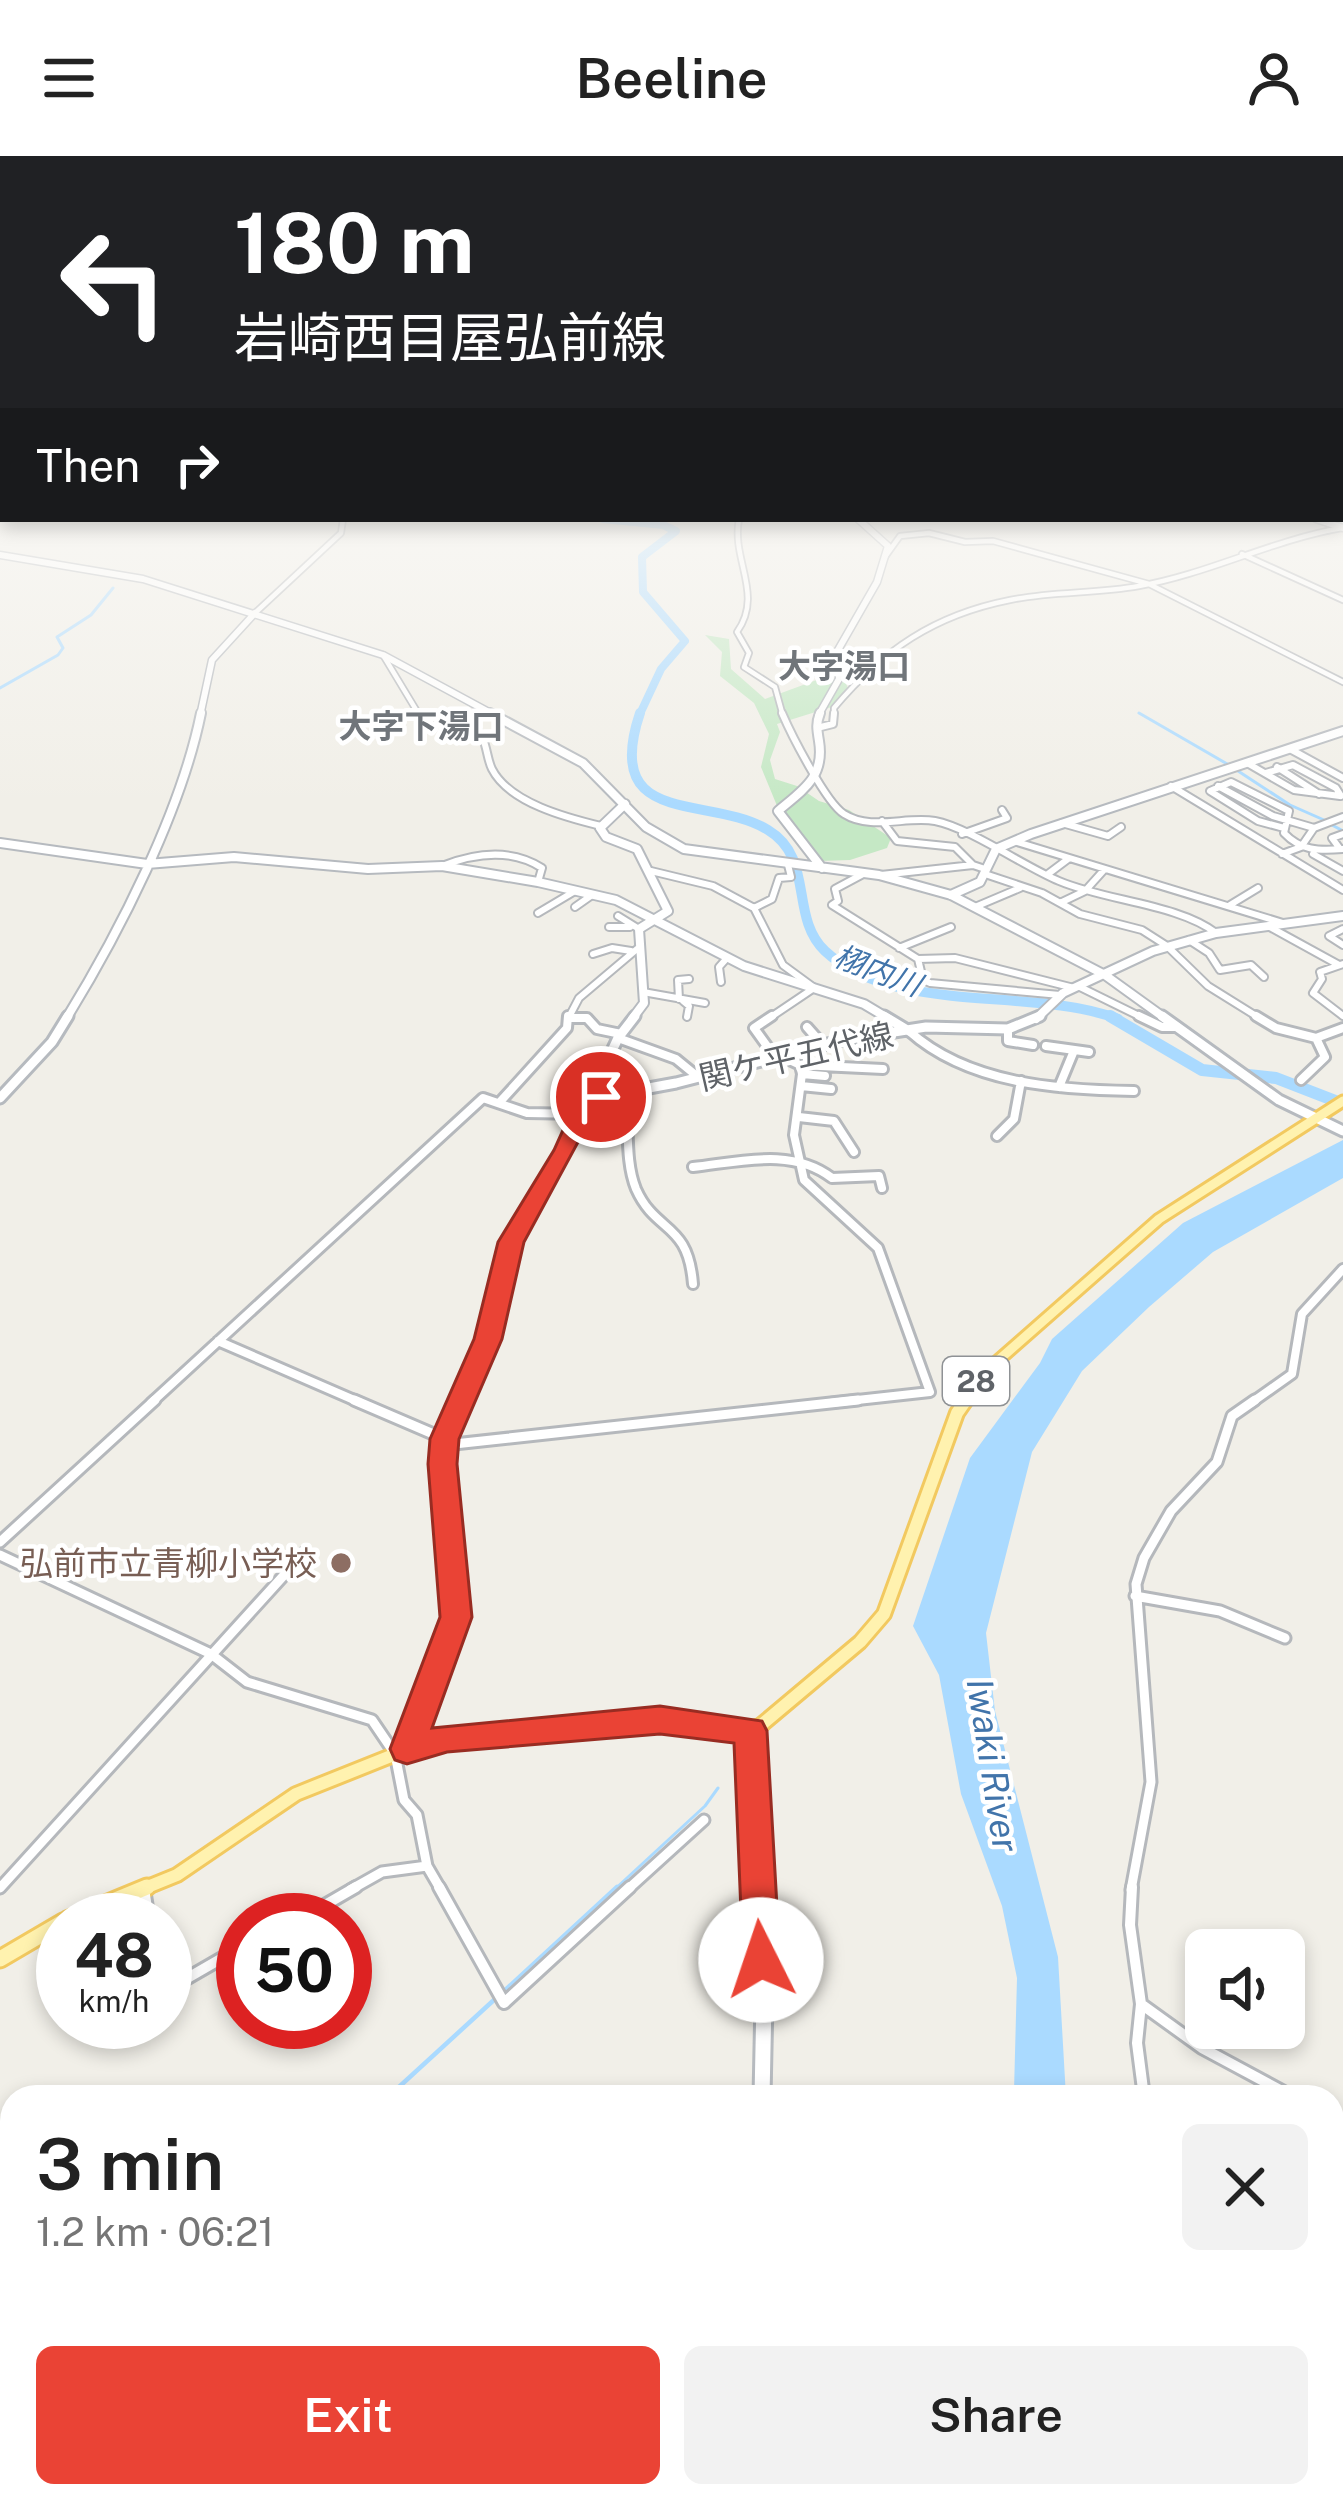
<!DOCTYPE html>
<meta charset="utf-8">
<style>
body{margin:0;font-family:"Public Sans","Noto Sans JP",sans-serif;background:#f2f2f2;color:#222;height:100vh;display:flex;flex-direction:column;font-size:45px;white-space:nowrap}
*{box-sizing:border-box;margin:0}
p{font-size:39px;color:#767676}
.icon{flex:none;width:66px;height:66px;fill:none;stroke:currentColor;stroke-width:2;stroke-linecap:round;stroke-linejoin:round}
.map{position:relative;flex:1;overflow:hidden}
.panel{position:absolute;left:0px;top:1929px;width:1344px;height:423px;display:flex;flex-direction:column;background:#fff;border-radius:36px 36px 0 0;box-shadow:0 6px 18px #0003}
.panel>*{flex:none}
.top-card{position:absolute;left:0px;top:0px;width:1344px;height:366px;box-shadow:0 6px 18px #0003;background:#202124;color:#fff;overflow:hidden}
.controls{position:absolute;left:1185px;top:1773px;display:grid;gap:24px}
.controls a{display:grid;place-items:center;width:120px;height:120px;border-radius:18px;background:#fff;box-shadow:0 6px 18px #0003;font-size:60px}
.speed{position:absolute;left:36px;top:1737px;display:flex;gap:24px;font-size:60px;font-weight:700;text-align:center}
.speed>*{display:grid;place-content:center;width:156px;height:156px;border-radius:50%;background:#fff;box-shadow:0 6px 18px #0003;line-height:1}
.speed small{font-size:30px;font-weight:400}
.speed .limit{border:18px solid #d22;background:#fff;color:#111}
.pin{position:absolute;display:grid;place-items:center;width:102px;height:102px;color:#fff;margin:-51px;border:6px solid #fff;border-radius:50%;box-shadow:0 3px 12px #0007}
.me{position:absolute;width:132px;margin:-66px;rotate:356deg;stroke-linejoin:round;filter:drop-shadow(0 0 9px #0008)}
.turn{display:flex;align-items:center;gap:42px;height:252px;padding:0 36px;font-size:54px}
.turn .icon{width:156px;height:156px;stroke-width:2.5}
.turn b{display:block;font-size:84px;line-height:102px}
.then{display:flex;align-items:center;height:114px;padding:0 36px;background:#0003;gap:24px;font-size:45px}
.round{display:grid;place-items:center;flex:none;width:126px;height:126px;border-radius:18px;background:#f2f2f2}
.head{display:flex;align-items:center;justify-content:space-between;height:204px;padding:0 36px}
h1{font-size:72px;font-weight:600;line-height:90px}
.action{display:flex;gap:24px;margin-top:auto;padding:24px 36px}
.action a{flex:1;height:138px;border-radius:18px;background:#ea4335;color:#fff;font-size:48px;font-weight:600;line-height:138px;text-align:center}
.action a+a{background:#f2f2f2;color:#222}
header{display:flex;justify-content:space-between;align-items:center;height:156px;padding:0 36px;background:#fff;font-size:54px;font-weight:600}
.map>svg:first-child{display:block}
.green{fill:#c5e8c5}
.water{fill:#aadaff}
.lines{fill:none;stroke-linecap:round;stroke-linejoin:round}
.stream-far1{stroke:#aadaff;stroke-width:3}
.stream{stroke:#aadaff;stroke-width:4.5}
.river-far2{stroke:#aadaff;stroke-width:8}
.river-far1{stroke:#aadaff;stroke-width:10}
.river{stroke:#aadaff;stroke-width:12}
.street-far4-casing{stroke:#b5b8bc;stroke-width:8}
.street-far3-casing{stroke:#b5b8bc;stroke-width:10}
.street-far2-casing{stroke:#b5b8bc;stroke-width:14}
.street-far1-casing{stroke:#b5b8bc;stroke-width:15}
.street-casing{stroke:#b5b8bc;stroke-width:16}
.secondary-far4-casing{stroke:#b6babf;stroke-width:9}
.secondary-far3-casing{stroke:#b6babf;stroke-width:12}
.secondary-far2-casing{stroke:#b6babf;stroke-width:15}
.secondary-far1-casing{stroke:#b6babf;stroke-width:18}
.secondary-casing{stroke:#b6babf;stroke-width:21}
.primary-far2-casing{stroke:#f2c960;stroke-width:15}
.primary-far1-casing{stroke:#f2c960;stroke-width:18}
.primary-casing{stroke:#f2c960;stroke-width:21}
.street-far4{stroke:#fff;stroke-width:4.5}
.street-far3{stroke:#fff;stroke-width:6}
.street-far2{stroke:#fff;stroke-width:8}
.street-far1{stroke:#fff;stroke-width:9}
.street{stroke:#fff;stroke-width:10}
.secondary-far4{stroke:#fff;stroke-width:6}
.secondary-far3{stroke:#fff;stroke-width:8}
.secondary-far2{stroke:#fff;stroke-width:9}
.secondary-far1{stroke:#fff;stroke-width:12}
.secondary{stroke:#fff;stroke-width:15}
.primary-far2{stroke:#fff2af;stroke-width:9}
.primary-far1{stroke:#fff2af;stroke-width:12}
.primary{stroke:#fff2af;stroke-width:15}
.route{fill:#ea4335;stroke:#982c22;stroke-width:3}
.education-dot{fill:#8d6e63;stroke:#fff;stroke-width:4.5}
.labels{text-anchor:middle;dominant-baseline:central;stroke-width:9;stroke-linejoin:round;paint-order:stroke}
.far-water-label{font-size:30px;font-style:italic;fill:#4174aa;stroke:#fff}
.shield{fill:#fff;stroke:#8f9295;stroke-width:3}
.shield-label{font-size:30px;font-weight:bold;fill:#5f6368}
.far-quarter-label{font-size:33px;font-weight:bold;fill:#70757a;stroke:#fff}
.street-label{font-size:33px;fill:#5f6368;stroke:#fff}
.education-label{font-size:33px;fill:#785e54;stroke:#fff;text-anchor:end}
.water-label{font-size:36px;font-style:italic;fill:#4174aa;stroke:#fff}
</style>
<header><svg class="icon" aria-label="menu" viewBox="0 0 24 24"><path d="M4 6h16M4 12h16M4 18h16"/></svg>Beeline<svg class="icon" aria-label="person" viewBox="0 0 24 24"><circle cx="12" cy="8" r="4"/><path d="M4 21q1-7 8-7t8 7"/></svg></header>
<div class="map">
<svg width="1343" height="2351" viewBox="0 0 1343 2351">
<rect width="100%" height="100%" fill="#f1efe8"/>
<!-- green -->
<path class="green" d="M705,479l24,4 2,30 34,30 57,-21 23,3 4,10 -11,14 -61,19 3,8 -10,28 5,19 22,7 22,15 30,9 42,28 -4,10 -37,12 -31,1 -39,-48 -19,-46 8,-33 -15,-31 -34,-27 2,-24z"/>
<!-- water -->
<path class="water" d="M1343,984v38l-130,74 -64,55 -67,64 -50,81 -46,181 9,78 63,246 8,140h-58l6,-6 3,-113 -15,-72 -41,-112 -22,-119 -26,-49 57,-168 70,-95 12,-24 131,-116z"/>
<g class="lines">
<!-- stream-far1 -->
<path class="stream-far1" d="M0,532l58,-33 5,-7 -6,-11 34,-22 22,-27
M1139,557l90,52
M1235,613l55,36 34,15
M1332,669l11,6
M614,1734l91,-84 13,-18"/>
<!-- stream -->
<path class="stream" d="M502,1837l115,-106
M388,1941l107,-98
M0,2296l12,-11"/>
<!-- river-far2 -->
<path class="river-far2" d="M603,363l60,6 13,6 -34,26 1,35 42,49 -24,28 -22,47"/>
<!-- river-far1 -->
<path class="river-far1" d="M640,557c-39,116 69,81 128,117 47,28 21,87 57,121 70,65 206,35 293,68"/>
<!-- river -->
<path class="river" d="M1110,860l92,54 74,8 67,26"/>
<defs>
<path id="street-far4" d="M739,363c-8,41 25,75 -2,113l12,21 -5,14 31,20 8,29
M1242,398l101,46
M885,401l15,-21 29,-3 36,9 28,-1 156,43 194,98
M255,457l86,-80 2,-14
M383,499l35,58 8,3
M834,560v-8c49,-58 100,-93 176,-108 42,-9 86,-6 129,-14 69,-12 133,-46 203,-58"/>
<path id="street-far3" d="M418,557c17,6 40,2 55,13 15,11 12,29 19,43 17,34 76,49 109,57
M782,557c9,21 44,90 62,101 27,17 62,2 91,7 33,6 90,46 124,60 47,20 119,23 157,52
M817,572l16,-4 1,-11
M1290,593l53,29
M1247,607l47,27 46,6
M1277,611l42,27
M1266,617l27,-8 43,23 5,8
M1171,630l172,104
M1218,630l55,30 41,12
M882,665l15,20 58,6 18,18
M1062,667l46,13 13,-9
M1284,672l-26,-7 -48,-30 21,-9 58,29 -5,22c17,18 35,18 59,16
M962,678l45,-16 -5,-8
M1017,686l266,81
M1340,693l-8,-11 11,-4
M1282,698l19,-7 13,-19 29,-11
M1313,698l30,17
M442,710c33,-13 69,-18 100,2l-4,14
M651,715l62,15 41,22 29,57 30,22
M863,718l-28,15 3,12 -6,4 86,54 37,-1 119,30
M985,718l57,19 38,21 62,16 25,16 41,40 53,33
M1048,718l20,-15
M881,719l92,-10 12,4
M1062,746l23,-11 18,-20
M1230,749l28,-17
M575,751l17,-12
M975,751l45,-19
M754,752l18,-9 7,-21 12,-1 -3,-12
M538,757l37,-22
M618,760l21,13
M1268,770l71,39
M609,771h21
M1343,773l-14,7 14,9
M1189,784l20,13 11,17 31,-5 13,12
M899,792l52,-21
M593,798l19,-6 19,3
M918,803l5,21 7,3 130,12
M1343,808l-23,8 2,7 -9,14 30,23
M721,826l-2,-15 8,-9
M1080,831l65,32
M643,836l62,11
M679,843l-1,-19 11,-1
M683,845l6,5 -2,11
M572,862l16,1
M568,863l11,-21 58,-49
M768,863l43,-29"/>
<path id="street-far2" d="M772,860l-18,12 21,29
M1139,860l23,11h15
M1256,860l20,12 40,10 9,19 -24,23
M572,862h15l10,11 24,5
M807,871l15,17
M1008,873v12l25,4
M909,875c59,53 149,59 225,60
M618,882l58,21 22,18
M1316,882l27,-10
M1046,890l43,6
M783,901l17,8 2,9 -8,61 10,45 74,68 52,144 -100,11
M800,909l83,4
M802,918l23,2
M801,930l30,3
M1059,931l14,-34
M625,937c5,31 -1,66 11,96 20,45 52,32 57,95
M499,947l68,-75 1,-12
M799,961l35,4 20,31
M997,980l17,-17 7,-38
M693,1011c46,-5 99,-20 139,11l47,-2 3,12
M218,1185l143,62
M151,1247l332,-305 44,15 55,1
M1251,1247l41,-29 10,-60 41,-45"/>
<path id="street-far1" d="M354,1244l91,39
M445,1289l413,-45
M0,1386l155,-142
M0,1399l211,99 36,28 125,38 23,34 9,46 13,15 10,51 14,24
M1135,1440l85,15 65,27
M0,1732l305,-336
M350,1734l32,-18 45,-6
M627,1734l77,-70
M1131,1734l20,-108 -15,-198 8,-26 27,-47 46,-49 15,-46 23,-16"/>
<path id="street" d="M439,1731l65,116 126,-116
M1132,1731l-2,38 11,79 -4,39 7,54
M144,1733l5,31
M299,1764l57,-33
M165,1835l78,-45
M1141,1848l61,44 91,49
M1332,1962l11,6
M1148,2351l1,-11"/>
<path id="secondary-far4" d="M1316,363l27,9
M0,399l143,24 240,76 113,61
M200,560l12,-56 43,-47
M818,560l21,-37 -1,-29 39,-68 11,-36 -30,-27"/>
<path id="secondary-far3" d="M490,557l93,50 63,64 38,22 195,26 72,20 154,80 61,44
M820,557c-4,10 -3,16 -1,28 6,36 -16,49 -41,70l44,57
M625,648l-25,24 6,9 31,12 31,62 -29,18 5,74 -12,16
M0,687l147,21 87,-7 134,12 74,-3 96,16 78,18 128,66 120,38 25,15
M951,739l29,-13 16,-33 35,-15 312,-103
M66,863c53,-86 115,-207 135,-306
M1036,863l27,-26 90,-42 63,-18 127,-17"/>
<path id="secondary-far2" d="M884,860l25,15
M1162,860l117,84 64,31
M0,942l52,-56 16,-26
M589,943l87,-16 167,-43 83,-13 82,2 32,-13
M461,1247l27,-64 23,-97 55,-92 52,-112 17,-22"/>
<path id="secondary-far1" d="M750,1575l8,159
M407,1593l49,-132 -14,-153 3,-25 17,-39"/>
<path id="secondary" d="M758,1731l6,113 -2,97
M681,2351l4,-11"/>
<path id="primary-far2" d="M964,1247l21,-31 174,-153 184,-118"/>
<path id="primary-far1" d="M140,1734l37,-15 119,-81 130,-52 234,-22 78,12 22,-6 100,-84 24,-28 73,-201 9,-13"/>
<path id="primary" d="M67,1764l80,-33
M0,1803l63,-37"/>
</defs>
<!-- street-far4 casing -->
<use href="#street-far4" class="street-far4-casing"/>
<!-- street-far3 casing -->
<use href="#street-far3" class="street-far3-casing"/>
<!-- street-far2 casing -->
<use href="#street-far2" class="street-far2-casing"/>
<!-- street-far1 casing -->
<use href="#street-far1" class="street-far1-casing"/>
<!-- street casing -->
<use href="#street" class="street-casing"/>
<!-- secondary-far4 casing -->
<use href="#secondary-far4" class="secondary-far4-casing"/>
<!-- secondary-far3 casing -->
<use href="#secondary-far3" class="secondary-far3-casing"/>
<!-- secondary-far2 casing -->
<use href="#secondary-far2" class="secondary-far2-casing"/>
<!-- secondary-far1 casing -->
<use href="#secondary-far1" class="secondary-far1-casing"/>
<!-- secondary casing -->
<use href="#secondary" class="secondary-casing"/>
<!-- primary-far2 casing -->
<use href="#primary-far2" class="primary-far2-casing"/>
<!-- primary-far1 casing -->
<use href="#primary-far1" class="primary-far1-casing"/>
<!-- primary casing -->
<use href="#primary" class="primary-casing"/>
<!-- street-far4 -->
<use href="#street-far4" class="street-far4"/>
<!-- street-far3 -->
<use href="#street-far3" class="street-far3"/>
<!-- street-far2 -->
<use href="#street-far2" class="street-far2"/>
<!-- street-far1 -->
<use href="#street-far1" class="street-far1"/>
<!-- street -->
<use href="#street" class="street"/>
<!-- secondary-far4 -->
<use href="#secondary-far4" class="secondary-far4"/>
<!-- secondary-far3 -->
<use href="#secondary-far3" class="secondary-far3"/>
<!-- secondary-far2 -->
<use href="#secondary-far2" class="secondary-far2"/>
<!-- secondary-far1 -->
<use href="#secondary-far1" class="secondary-far1"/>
<!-- secondary -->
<use href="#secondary" class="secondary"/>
<!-- primary-far2 -->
<use href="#primary-far2" class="primary-far2"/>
<!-- primary-far1 -->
<use href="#primary-far1" class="primary-far1"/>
<!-- primary -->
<use href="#primary" class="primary"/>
</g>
<!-- sky -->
<linearGradient id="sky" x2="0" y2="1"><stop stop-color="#8fc3f1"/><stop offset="0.49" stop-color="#f9f8f5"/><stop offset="1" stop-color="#f9f8f5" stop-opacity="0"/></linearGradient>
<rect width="1343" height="649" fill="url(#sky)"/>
<!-- route -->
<path class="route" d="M601,934l12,7 -15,8 -74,137 -22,97 -43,100 -2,25 15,153 -40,111 228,-22 102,15 5,10 13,229 -6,13 -13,5 -13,-5 -5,-13 -9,-217 -74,-9 -213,18 -40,12 -12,-4 -5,-11 50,-132 -12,-153 2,-25 44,-100 24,-97 56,-92 23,-51z"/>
<!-- markers -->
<circle class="education-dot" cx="341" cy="1407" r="12"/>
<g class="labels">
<!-- far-water labels -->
<g class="far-water-label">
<text transform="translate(878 814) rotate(21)">栩内川</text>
</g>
<!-- shield labels -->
<rect class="shield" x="943" y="1201" width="66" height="48" rx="9"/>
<g class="shield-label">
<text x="976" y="1225">28</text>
</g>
<!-- far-quarter labels -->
<g class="far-quarter-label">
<text x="844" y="510">大字湯口</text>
<text x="421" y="570">大字下湯口</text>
</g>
<!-- street labels -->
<g class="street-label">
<text transform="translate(796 900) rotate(-13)">関ケ平五代線</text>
</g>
<!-- education labels -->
<g class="education-label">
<text x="317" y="1407">弘前市立青柳小学校</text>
</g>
<!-- water labels -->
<g class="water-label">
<text transform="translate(993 1609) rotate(81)">Iwaki River</text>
</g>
</g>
</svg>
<div class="controls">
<a><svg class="icon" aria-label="sound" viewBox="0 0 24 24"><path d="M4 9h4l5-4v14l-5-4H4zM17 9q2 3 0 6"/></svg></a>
</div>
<div class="speed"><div>48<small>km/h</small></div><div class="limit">50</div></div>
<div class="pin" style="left:601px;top:941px;background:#d93025"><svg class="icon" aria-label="arrive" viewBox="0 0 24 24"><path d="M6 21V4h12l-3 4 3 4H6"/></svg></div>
<svg class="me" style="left:761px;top:1804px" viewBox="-20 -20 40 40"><circle r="19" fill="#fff"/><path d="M0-13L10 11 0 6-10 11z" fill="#ea4335"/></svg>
<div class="top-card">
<div class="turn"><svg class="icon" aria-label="left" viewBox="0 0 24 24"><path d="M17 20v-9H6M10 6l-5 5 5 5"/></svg><div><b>180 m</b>岩崎西目屋弘前線</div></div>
<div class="then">Then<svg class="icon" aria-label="right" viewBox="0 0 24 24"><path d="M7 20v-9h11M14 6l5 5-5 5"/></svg></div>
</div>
<section class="panel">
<div class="head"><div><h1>3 min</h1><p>1.2 km · 06:21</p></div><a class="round"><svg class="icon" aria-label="close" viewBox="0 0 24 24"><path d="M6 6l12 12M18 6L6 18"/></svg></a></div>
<div class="action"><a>Exit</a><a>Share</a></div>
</section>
</div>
